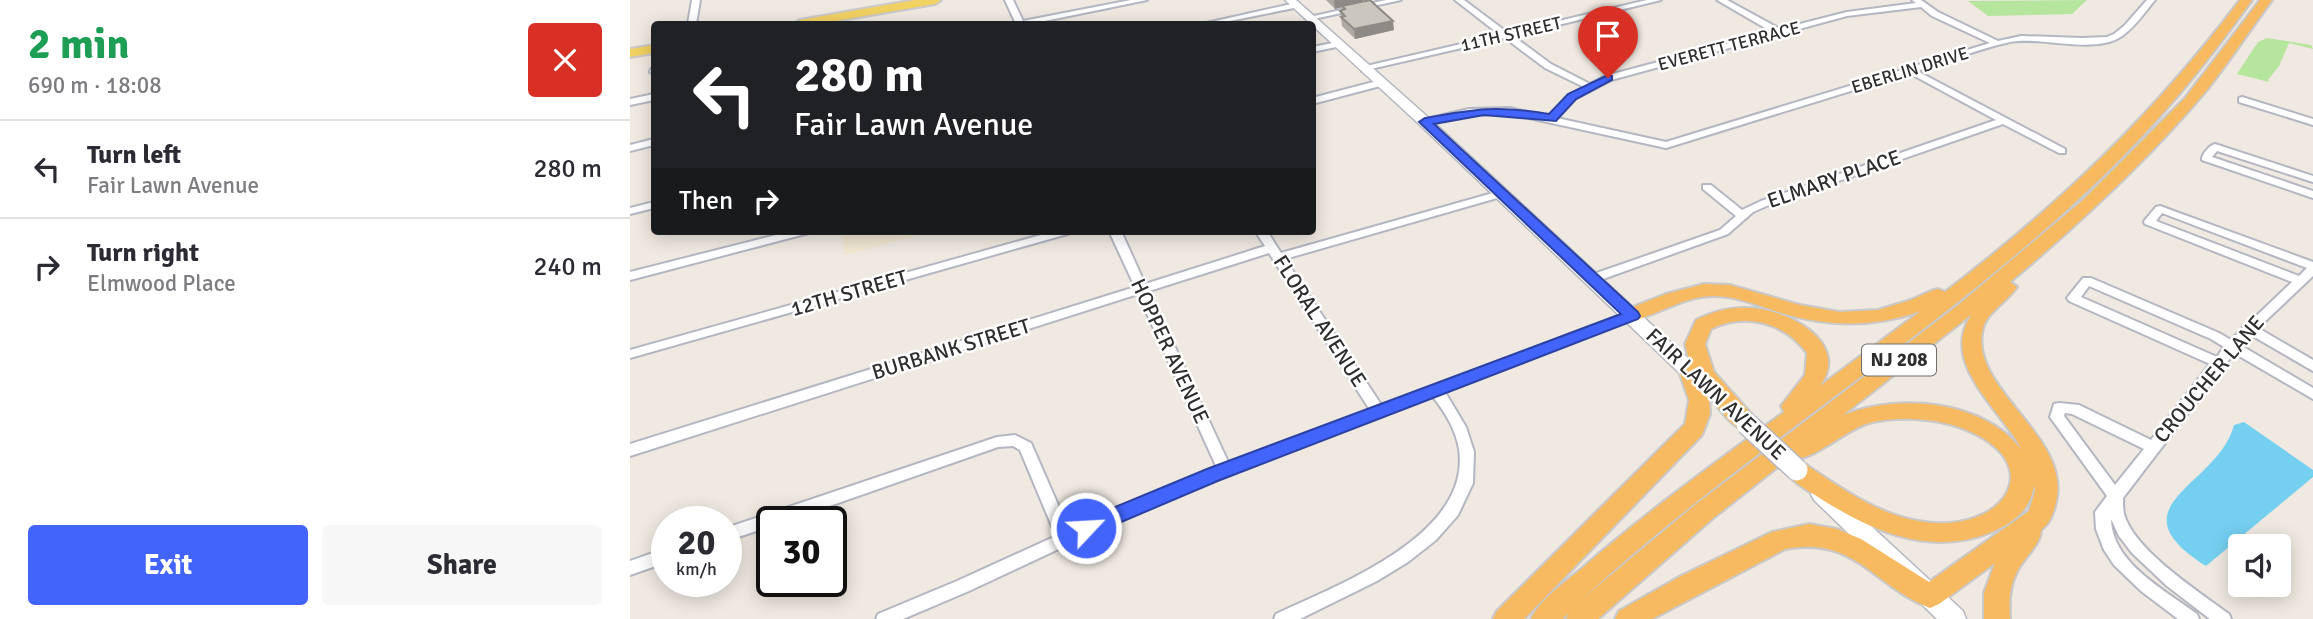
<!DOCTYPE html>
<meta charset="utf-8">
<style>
body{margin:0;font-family:Signika,sans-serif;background:#f7f7f7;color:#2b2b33;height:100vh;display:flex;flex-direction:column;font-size:26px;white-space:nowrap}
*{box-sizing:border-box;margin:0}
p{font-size:23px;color:#7c7c81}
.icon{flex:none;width:38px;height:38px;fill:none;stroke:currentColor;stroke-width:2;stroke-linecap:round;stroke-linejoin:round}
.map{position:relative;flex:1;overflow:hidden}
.side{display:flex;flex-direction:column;background:#fff;width:630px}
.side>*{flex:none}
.banner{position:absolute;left:21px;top:21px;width:665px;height:214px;border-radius:7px;box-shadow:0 4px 18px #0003;background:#202124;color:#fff;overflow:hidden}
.fabs{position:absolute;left:1598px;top:534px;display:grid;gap:14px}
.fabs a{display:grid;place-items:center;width:63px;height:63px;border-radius:7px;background:#fff;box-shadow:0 4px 18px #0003;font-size:35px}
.speed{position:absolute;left:21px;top:506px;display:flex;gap:14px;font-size:35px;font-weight:700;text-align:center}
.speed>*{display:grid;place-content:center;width:91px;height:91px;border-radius:50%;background:#fff;box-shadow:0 4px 18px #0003;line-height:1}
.speed small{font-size:18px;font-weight:400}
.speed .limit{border:4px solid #111;border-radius:10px;background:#fff;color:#111}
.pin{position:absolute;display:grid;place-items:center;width:60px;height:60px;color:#fff;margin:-72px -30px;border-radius:50% 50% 50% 0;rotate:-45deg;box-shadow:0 0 7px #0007}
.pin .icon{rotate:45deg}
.me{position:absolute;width:77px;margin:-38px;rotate:65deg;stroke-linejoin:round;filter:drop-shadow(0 0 5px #0008)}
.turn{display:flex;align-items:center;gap:24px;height:147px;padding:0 28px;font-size:32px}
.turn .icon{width:91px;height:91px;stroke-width:2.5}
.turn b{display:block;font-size:49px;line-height:60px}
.then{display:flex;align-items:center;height:66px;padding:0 28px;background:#0003;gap:14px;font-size:26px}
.round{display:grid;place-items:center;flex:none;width:74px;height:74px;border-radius:7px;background:#f7f7f7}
.overview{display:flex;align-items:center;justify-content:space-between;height:119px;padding:0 28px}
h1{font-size:42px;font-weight:700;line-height:52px;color:#1e9e55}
.primary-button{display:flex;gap:14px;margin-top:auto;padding:14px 28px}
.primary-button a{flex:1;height:80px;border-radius:7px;background:#4264fb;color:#fff;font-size:28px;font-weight:700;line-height:80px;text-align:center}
.primary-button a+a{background:#f7f7f7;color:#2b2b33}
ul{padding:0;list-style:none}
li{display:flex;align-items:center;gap:21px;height:98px;padding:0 28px;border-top:2px solid #e1e1e2}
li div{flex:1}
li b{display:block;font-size:26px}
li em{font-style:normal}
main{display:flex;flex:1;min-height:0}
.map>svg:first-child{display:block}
.education{fill:#f0e6d1}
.green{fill:#b6e59e}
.water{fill:#75cff0}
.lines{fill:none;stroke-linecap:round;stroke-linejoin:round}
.minor-casing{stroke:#b4b7c1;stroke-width:4}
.secondary-casing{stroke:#b4b7c1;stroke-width:3}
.primary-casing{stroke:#c9c9c9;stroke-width:4}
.trunk-casing{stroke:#c9c9c9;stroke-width:4}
.minor{fill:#fff;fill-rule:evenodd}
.secondary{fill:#fff;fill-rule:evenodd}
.primary{fill:#f2d163;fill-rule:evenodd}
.trunk{fill:#f8ba60;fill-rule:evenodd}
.secondary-bridge-casing{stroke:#b4b7c1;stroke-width:24;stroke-linecap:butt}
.secondary-bridge{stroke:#fff;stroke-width:21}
.wall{fill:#afaba4}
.shaded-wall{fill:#8e8b86}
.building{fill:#cbc7bf;stroke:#8e8b86;stroke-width:2}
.route{fill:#4264fb;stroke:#2b41a3;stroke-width:2}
.labels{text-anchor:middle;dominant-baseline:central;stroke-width:5;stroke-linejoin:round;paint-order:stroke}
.far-street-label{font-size:18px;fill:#2e2e2e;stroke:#fff}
.shield{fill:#fff;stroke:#6d6d6d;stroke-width:2}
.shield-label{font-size:19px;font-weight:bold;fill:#2e2e2e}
.street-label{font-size:21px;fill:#2e2e2e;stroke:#fff}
</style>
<main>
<section class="side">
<div class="overview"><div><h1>2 min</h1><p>690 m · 18:08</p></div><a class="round" style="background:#d93025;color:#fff"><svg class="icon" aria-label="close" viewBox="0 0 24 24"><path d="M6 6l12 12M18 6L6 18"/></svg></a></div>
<ul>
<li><svg class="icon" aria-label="left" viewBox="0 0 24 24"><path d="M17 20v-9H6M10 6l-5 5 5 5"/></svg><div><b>Turn left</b><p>Fair Lawn Avenue</p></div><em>280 m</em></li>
<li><svg class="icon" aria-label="right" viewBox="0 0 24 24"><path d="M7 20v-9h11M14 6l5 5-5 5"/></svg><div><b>Turn right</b><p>Elmwood Place</p></div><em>240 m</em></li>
</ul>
<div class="primary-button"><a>Exit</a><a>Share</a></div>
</section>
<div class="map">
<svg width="1683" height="619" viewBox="0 0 1683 619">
<rect width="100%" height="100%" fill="#efe9e1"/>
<!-- education -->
<path class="education" d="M212,231h90l-87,24z"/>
<!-- green -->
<path class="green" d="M1457,0l-15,14 -84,2 -20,-15z
M1637,38l44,7 2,4 -24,-6 -10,23 -11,14 1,2 -32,-8 21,-32z"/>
<!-- water -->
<path class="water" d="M1614,422l69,48v7l-107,89c-96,-61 12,-79 28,-141z"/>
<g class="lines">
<defs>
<path id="minor" d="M62,0h8l-4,24h-8z
M375,0h8l10,21 108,-21h16l-117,24h-14z
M756,0h15l-92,20 -4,-2z
M825,0h9l44,33 139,-33h14l-148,36 38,28 39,20 15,-8 167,-44 -55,-32h10l53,29 67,-17 69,-9 -4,-3h9l17,12 60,29 23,-5 61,2 25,-1 7,-3 10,-8 23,-26h8c-10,12 -20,27 -33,36 -27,19 -80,0 -112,6 -31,7 -62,19 -93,29l148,78v4h-6l-56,-29 -234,81 -16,7 -25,22 -136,49 -6,-4 2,-3 132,-46 16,-14 -33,-27v-4h8l31,25 19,-9 235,-81 -87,-47 -243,75 -156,-34 -41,1 -47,9v-4l47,-11 41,-1 38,9 21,-22 15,-8 -39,-19 -40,-30 -143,33v-4l138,-32zM1291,7l11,9 58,27 -324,99 -109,-24 18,-19 36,-19 236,-64z
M666,3h3v4l-84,17h-13z
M708,42l4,2 -1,2 -29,6v-5z
M21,69h3v5l-4,-2z
M751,80l4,3 -1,2 -72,19v-6z
M24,94v6l-24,5v-6z
M1612,97l71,22v6l-74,-23v-4z
M24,139v6l-24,6v-6z
M1585,144l98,32v6l-96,-31 -5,6 101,34v7l-111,-38c-1,-5 8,-15 13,-16z
M870,191l4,1 1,2 -1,2 -219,63 97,147 246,-94h8l2,3 -2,3 -191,74 21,35 8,25 -1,31 -15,32 -22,25 -28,22 -31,19 -77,38h-26l2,-5c62,-29 196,-79 183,-165 -3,-19 -14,-37 -26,-52l-283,109 -181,85 -66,28h-27l2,-5 79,-33 99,-45 -36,-86 -7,-4 -15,1 -214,75h-12v4l-46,15v-13l271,-91 18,-2 16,8 38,87 71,-32 77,-30 -79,-174 -508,162v-12l505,-157 -26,-56h12l24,53 120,-38 -10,-15h12l14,22zM639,253l101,157 -141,54 -80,-173z
M24,202v6l-24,6v-6z
M1530,206l153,56v14l-55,52 55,32v11l-62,-36 -11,10 73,43v11l-79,-46 -111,145c0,5 0,11 1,16 10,36 75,78 105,100l2,5h-21l-43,-33 -35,-33 -13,-17 -8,-17c1,44 54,71 86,95l2,5h-21l-37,-28 -27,-26 -10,-15 -8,-21 -1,-17 12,-16 -57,-79 4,-13 5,-1 20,2 72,35 59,-76 -141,-63 -2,-3 16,-20h8l128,55 12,7 11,-11 2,-4 4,-1 44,-42 -147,-58 -1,-2 1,-2 11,-13zM1532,213l145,55 -8,8 -143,-55zM1459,286l122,53 13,8 -7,10 -136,-60zM1435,413l7,1 72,35 -29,36 -51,-69z
M162,231h19l-2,2 -179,47v-8z
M425,231h18l-2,2 -441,125v-8z
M37,548v14l-37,13v-14z"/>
<path id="secondary" d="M655,0h11l134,119 277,257 3,5 -3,5h-14l-273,-261z
M1192,485l8,3 133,123 3,8h-29l-123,-119 -3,-6 3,-6z"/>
<path id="primary" d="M285,0h26l-6,4 -117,20h-24l6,-4z
M24,45v8l-24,4v-8z"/>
<path id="trunk" d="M1610,0h12c-45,63 -94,123 -150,177 -161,156 -356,271 -521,423l114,-95 262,-199 126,-106 102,-102 75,-98h12c-22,30 -43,62 -66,91 -59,70 -126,132 -196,191l7,5c-9,14 -30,25 -34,41 -16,61 89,107 73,174 -3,12 -5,20 -15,28 0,15 -19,29 -25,44 -7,14 -7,30 -6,45h-26v-26l11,-30 -56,41 -9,4c-57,-22 -74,-72 -145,-59l-133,70h-37l4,-8 62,-35 91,-44 37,-8 28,5 24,10 68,43 100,-71 6,-20 -1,-6c-3,23 -19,37 -40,46 -62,27 -123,0 -176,-34 -11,-7 -26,-15 -33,-27l4,-6 8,-3 8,3c34,23 72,50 113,57 87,16 136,-60 41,-94 -27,-9 -62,-11 -90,-4 -23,6 -60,42 -80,35l-77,61 -114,100h-32l3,-6 -7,6h-31c9,-20 32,-35 49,-49 65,-57 135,-107 204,-158l-3,-6 24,-31 2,-22c-23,-31 -62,-41 -96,-24l-6,15 9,28 41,46 3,6 -3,6c-19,6 -35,-21 -46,-34l1,18 -8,21 -178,184h-31l4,-8 188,-187 4,-24 -10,-29 3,-5 8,-2 -5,-20 11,-24c17,-8 32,-13 52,-12 36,0 104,33 72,78l101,-75c-49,17 -94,16 -143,1 -21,-7 -42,-16 -64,-16 -30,0 -54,18 -82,25l-7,-1 -3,-5 3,-5 41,-16 38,-10 26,1 70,20 39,7 39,-2 33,-10 20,-9 7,-2 7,3c116,-89 207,-176 295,-292zM1342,314c-34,49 29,95 50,136 -39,-50 -123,-57 -179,-35z"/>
</defs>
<!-- minor casing -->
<use href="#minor" class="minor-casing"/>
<!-- secondary casing -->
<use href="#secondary" class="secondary-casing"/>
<!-- primary casing -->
<use href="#primary" class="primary-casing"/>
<!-- trunk casing -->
<use href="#trunk" class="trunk-casing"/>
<!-- minor -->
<use href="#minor" class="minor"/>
<!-- secondary -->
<use href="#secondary" class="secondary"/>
<!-- primary -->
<use href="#primary" class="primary"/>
<!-- trunk -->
<use href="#trunk" class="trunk"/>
<defs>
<path id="secondary-bridge" d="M1117,424l50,46"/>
</defs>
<!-- secondary-bridge casing -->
<use href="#secondary-bridge" class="secondary-bridge-casing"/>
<!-- secondary-bridge -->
<use href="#secondary-bridge" class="secondary-bridge"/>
</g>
<!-- wall -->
<path class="wall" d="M696,0h37v2l31,28 -39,9 -13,-13 -2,-15 2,-1v-3l-7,2z"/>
<!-- shaded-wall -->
<path class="shaded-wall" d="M704,0h29v2l-28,7z
M763,21l1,9 -39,9 -1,-10z"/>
<!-- building -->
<path class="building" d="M740,0l23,21 -39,8 -13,-12 4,-1 -5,-5 5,-2 -3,-3z"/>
<!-- route -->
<path class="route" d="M978,75l4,1v4l-36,19 -20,22 -72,-6 -50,9 204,188 2,4 -2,3 -418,161 -127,54 -7,3 -7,-3 -3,-6 3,-6 128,-53 414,-155 -202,-192 6,-4c50,-9 72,-13 124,-4l19,-20z"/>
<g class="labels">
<!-- far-street labels -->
<g class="far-street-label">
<text transform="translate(881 34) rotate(-13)">11TH STREET</text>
<text transform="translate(1099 46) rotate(-15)">EVERETT TERRACE</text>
<text transform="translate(1280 70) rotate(-17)">EBERLIN DRIVE</text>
</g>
<!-- shield labels -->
<rect class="shield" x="1232" y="344.5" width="74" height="31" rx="5"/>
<g class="shield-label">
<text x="1269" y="360">NJ 208</text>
</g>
<!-- street labels -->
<g class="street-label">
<text transform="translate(1204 179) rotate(-19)">ELMARY PLACE</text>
<text transform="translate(219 293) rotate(-16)">12TH STREET</text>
<text transform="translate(690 321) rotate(57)">FLORAL AVENUE</text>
<text transform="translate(321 349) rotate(-17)">BURBANK STREET</text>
<text transform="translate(540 351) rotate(65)">HOPPER AVENUE</text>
<text transform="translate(1579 379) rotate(-50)">CROUCHER LANE</text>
<text transform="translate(1086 394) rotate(43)">FAIR LAWN AVENUE</text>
</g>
</g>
</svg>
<div class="fabs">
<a><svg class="icon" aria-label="sound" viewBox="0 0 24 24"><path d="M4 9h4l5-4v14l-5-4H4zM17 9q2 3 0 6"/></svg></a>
</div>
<div class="speed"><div>20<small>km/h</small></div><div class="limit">30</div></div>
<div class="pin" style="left:978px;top:78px;background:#d93025"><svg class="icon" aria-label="arrive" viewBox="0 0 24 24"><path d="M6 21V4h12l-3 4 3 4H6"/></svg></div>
<svg class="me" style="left:456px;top:528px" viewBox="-20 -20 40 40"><circle r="17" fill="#4264fb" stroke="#fff" stroke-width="3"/><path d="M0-11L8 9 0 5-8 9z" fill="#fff"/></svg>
<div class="banner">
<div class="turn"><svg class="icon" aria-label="left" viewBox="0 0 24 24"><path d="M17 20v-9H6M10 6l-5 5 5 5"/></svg><div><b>280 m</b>Fair Lawn Avenue</div></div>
<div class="then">Then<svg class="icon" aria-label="right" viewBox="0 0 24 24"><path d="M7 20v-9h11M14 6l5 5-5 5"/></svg></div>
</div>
</div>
</main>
